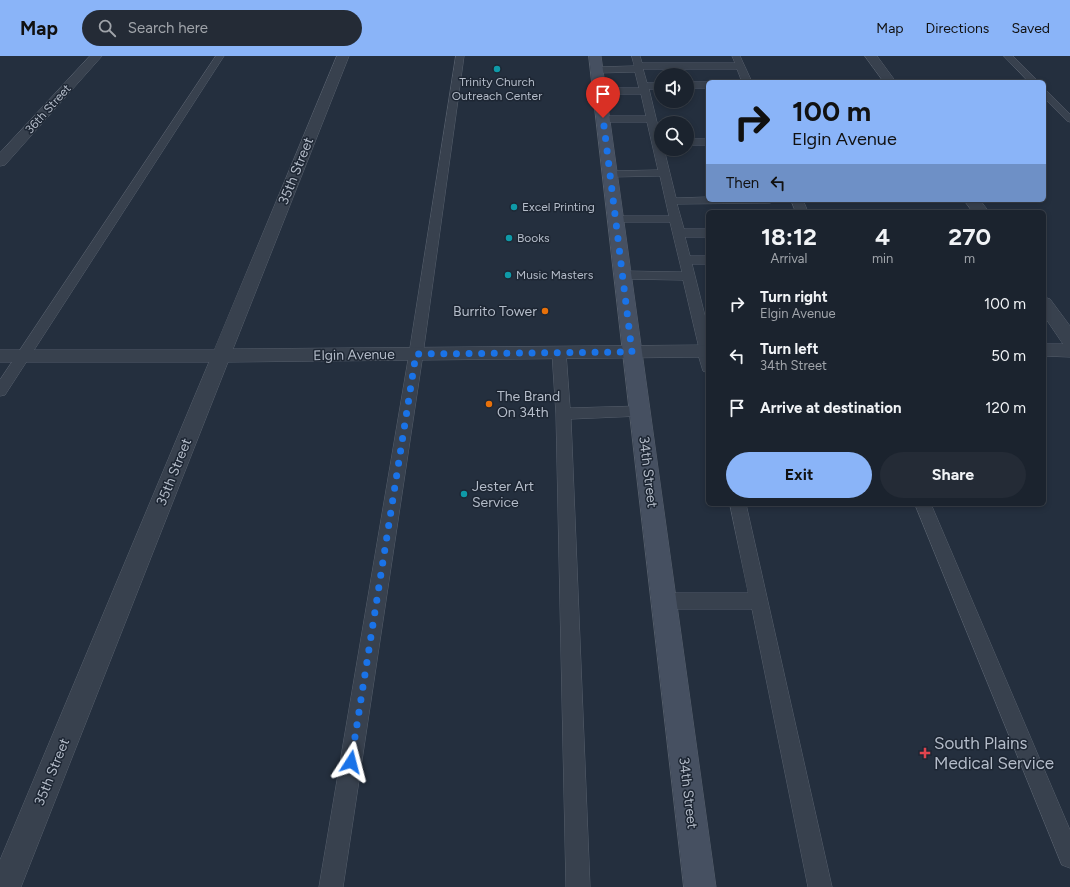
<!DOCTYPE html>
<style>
body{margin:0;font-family:Figtree,sans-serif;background:#242b36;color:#f1f3f6;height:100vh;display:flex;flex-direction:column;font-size:15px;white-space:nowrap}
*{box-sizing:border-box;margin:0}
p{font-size:13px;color:#a0a4aa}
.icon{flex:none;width:22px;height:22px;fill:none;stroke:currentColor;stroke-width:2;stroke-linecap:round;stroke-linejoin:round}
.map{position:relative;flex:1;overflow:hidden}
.details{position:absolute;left:706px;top:154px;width:340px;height:296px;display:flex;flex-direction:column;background:#1b232e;border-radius:6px;box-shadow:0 2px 6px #0003,0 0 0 1px #39404a}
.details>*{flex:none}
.hud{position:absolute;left:706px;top:24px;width:340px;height:122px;border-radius:6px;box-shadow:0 2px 6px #0003,0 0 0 1px #39404a;background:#8ab4f8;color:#111;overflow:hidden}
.fabs{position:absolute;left:654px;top:12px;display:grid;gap:8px}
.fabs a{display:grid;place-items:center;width:40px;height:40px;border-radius:50%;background:#1b232e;box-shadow:0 2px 6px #0003,0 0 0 1px #39404a;font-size:20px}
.pin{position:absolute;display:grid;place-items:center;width:34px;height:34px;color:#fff;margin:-41px -17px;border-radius:50% 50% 50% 0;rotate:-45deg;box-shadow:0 0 4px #0007}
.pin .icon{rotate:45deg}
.me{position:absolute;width:44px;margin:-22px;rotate:9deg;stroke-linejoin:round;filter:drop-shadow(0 0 3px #0008)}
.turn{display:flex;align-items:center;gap:14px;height:84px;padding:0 20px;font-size:18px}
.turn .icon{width:52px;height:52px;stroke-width:2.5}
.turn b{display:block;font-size:28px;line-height:34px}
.then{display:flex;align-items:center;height:38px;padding:0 20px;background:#0003;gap:8px;font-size:15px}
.eta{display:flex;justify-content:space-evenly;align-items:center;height:68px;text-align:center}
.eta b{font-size:24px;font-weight:700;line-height:28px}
.action{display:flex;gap:8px;margin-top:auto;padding:8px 20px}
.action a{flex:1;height:46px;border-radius:24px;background:#8ab4f8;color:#111;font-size:16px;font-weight:700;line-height:46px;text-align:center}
.action a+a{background:#242b36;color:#f1f3f6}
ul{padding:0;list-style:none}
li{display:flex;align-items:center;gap:12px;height:52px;padding:0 20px}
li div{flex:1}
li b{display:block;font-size:15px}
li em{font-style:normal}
header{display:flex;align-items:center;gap:24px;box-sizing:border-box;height:56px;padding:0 20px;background:#8ab4f8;color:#111}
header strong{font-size:19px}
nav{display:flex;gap:22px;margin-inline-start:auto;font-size:14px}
.search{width:280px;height:36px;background:#242b36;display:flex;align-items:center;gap:10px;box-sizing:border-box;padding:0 14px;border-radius:22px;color:#a0a4aa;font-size:15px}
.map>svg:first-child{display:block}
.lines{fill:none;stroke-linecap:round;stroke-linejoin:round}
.lane-casing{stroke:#565f6c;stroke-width:1}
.street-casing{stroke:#565f6c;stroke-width:1}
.secondary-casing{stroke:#565f6c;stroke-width:1}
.lane{fill:#38414e;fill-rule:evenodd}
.street{fill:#38414e;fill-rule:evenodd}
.secondary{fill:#465061;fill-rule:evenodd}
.route{stroke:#1a73e8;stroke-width:7;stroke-dasharray:0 12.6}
.culture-dot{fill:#0f9aa8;stroke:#1d2633;stroke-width:1.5}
.food-dot{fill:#e8710a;stroke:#1d2633;stroke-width:1.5}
.health-dot{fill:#e0444e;stroke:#1d2633;stroke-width:1.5}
.labels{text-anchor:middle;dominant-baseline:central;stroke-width:3;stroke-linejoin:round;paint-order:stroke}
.far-poi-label{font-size:12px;fill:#b4bcc9;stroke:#1d2633;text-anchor:start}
.far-street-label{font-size:12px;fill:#b4bcc9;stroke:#1d2633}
.street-label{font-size:14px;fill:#b4bcc9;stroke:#1d2633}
.poi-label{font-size:14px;fill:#b4bcc9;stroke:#1d2633;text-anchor:start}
.near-poi-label{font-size:17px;fill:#b4bcc9;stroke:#1d2633;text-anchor:start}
</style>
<header>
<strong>Map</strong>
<div class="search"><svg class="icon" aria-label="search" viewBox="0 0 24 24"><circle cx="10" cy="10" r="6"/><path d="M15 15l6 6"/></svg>Search here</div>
<nav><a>Map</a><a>Directions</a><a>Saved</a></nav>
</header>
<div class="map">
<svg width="1070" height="831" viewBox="0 0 1070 831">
<rect width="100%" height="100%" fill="#242f3e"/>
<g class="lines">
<defs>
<path id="lane" d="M216,0h8l-219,339 -5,1v-16z
M456,0h8l-41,298 -80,533h-24l90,-533z
M632,0h8l2,7h93l-3,-7h8l12,26h-10l-5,-13h-94l4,14h14v6h-12l12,50v10h3l12,49 32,-1v3h68l-6,3 -93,1 7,25h24v8h-23l5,19h18v8h-16l16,64v45l-5,-2 -6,-20 2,-3 -16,-68 -60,-1 -4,-1 -2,-3 2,-3 4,-1 59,1 -12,-50h-54l-4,-1 -2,-2 2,-2 4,-1h53l-9,-40 -50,1 -5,-3 5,-3 48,-1 -11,-48h-44l-5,-3 5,-3h43l-5,-22h-41l-5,-3 5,-3h39l-4,-16 -38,1 -4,-3 4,-3 37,-1z
M1004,0h9l26,26h-10z
M687,26h21v6h-21z
M1044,34l3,1 23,23v8l-3,-1 -23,-23z
M687,83h21v6h-21z
M791,144h12l5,12h-12z
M559,292l5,2 2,3 4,55 70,-2 5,1 2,4 -2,4 -5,1 -69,3 19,468h-24l-10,-473 -4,-61 2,-3z
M730,448h16l86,383h-24l-56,-278h-88l-6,-2 -3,-6 3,-6 6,-2h84z
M915,448h16l139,326v38l-8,-3z"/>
<path id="street" d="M90,0h12l-97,109 -5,1v-13z
M337,0h12l-116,293 475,-4v12l-480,5 -207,525h-21v-27l209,-498h-209v-12h214z
M865,0h12l19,26h-12z
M964,144h16l9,12h-16z
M1044,241l6,2 20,27v31l-26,-1v-12h19l-19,-28z"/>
<path id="secondary" d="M589,0h12l115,831h-32z"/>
</defs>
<!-- lane casing -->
<use href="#lane" class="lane-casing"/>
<!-- street casing -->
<use href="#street" class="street-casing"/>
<!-- secondary casing -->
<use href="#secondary" class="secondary-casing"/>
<!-- lane -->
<use href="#lane" class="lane"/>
<!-- street -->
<use href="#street" class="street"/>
<!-- secondary -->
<use href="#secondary" class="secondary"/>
</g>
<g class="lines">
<!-- route -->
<path class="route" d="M351,706l65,-408 216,-2 -29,-234"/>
</g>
<!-- markers -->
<g class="culture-dot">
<circle cx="497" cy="13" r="4"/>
<circle cx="514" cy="151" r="4"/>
<circle cx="509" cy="182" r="4"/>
<circle cx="508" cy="219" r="4"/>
<circle cx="464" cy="438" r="4"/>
</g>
<g class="food-dot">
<circle cx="545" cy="255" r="4"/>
<circle cx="489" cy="348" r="4"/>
</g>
<path class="health-dot" d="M923 691h4v4h4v4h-4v4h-4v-4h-4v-4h4z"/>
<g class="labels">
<!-- far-poi labels -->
<g class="far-poi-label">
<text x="497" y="26" text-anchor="middle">Trinity Church<tspan x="497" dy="14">Outreach Center</tspan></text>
<text x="522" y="151">Excel Printing</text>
<text x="517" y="182">Books</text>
<text x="516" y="219">Music Masters</text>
</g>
<!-- far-street labels -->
<g class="far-street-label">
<text transform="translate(48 53) rotate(-48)">36th Street</text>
</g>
<!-- street labels -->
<g class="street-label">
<text transform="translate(296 115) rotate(-68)">35th Street</text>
<text transform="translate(354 299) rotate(-1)">Elgin Avenue</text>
<text transform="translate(174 416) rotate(-68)">35th Street</text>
<text transform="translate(648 416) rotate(83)">34th Street</text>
<text transform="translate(52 716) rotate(-68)">35th Street</text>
<text transform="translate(688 737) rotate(83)">34th Street</text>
</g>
<!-- poi labels -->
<g class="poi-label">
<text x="537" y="255" text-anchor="end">Burrito Tower</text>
<text x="497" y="340">The Brand<tspan x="497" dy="16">On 34th</tspan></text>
<text x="472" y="430">Jester Art<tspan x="472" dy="16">Service</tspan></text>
</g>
<!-- near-poi labels -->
<g class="near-poi-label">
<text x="934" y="687">South Plains<tspan x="934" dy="20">Medical Service</tspan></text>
</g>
</g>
</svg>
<div class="fabs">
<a><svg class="icon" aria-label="sound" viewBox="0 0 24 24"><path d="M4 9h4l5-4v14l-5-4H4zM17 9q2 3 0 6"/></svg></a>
<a><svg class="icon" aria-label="search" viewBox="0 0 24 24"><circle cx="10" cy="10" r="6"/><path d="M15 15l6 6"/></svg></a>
</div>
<div class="pin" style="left:603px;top:62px;background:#d93025"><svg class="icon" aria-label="arrive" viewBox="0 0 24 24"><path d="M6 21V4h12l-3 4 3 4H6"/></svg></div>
<svg class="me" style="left:351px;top:706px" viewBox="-20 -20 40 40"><path d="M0-17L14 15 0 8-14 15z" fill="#1a73e8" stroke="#fff" stroke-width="4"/></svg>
<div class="hud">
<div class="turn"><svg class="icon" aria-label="right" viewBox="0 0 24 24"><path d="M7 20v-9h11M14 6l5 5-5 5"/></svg><div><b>100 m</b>Elgin Avenue</div></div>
<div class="then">Then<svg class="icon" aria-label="left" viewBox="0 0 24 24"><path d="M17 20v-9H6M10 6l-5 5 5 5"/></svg></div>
</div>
<section class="details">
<div class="eta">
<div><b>18:12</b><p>Arrival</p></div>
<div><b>4</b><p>min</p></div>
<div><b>270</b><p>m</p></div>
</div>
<ul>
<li><svg class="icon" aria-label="right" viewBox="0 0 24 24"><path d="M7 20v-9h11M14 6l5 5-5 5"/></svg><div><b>Turn right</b><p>Elgin Avenue</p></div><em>100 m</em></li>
<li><svg class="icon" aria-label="left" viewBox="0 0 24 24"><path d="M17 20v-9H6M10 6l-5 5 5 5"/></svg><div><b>Turn left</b><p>34th Street</p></div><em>50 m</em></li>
<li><svg class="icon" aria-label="arrive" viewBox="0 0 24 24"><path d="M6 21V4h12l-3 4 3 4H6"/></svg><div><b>Arrive at destination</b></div><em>120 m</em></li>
</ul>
<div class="action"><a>Exit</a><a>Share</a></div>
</section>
</div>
